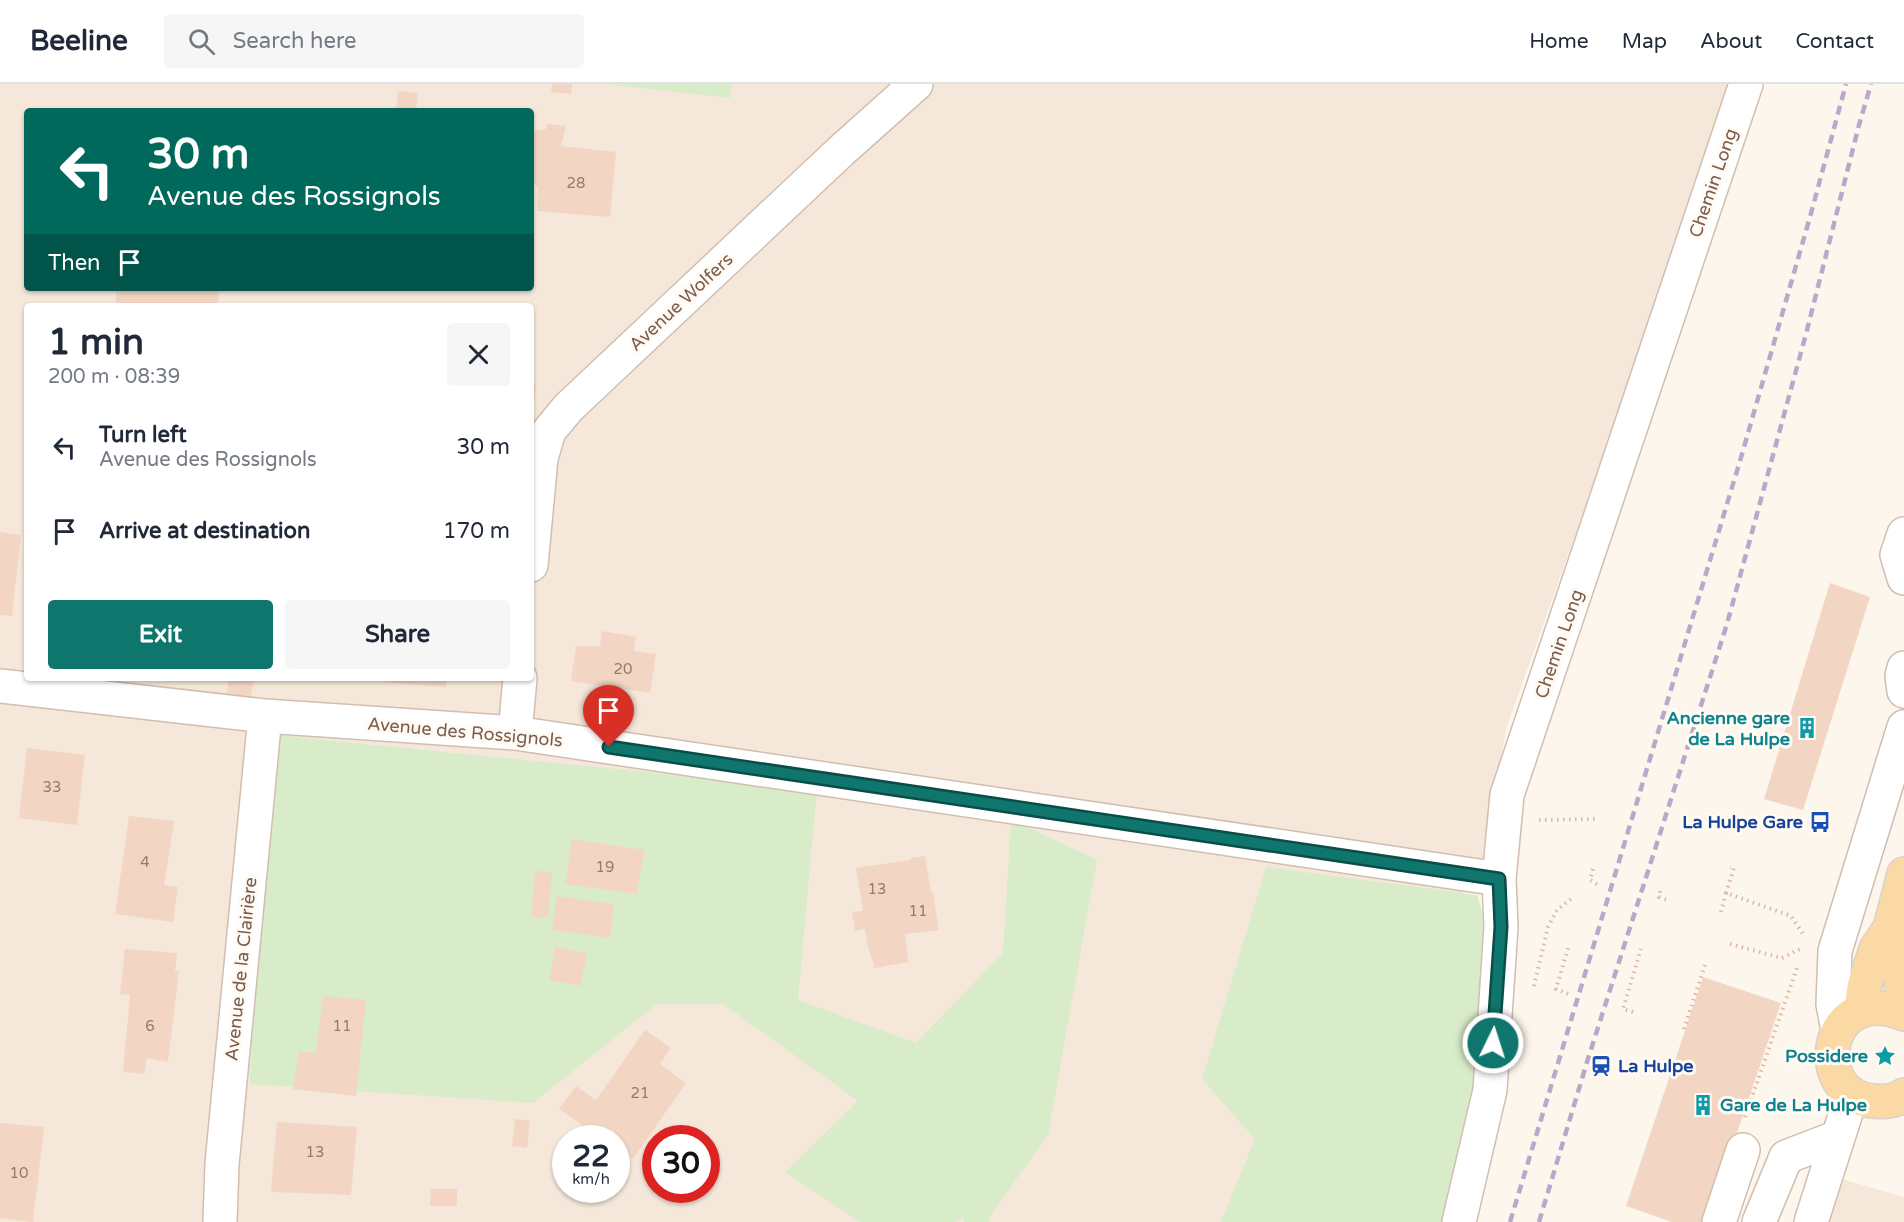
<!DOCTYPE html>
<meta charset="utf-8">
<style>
body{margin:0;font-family:"Varela Round",sans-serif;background:#f6f6f7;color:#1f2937;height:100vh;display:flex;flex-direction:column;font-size:22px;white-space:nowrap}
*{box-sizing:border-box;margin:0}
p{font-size:20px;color:#747a83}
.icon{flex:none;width:33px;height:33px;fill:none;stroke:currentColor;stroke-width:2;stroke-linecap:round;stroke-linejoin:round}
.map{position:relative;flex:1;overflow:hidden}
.panel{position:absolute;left:24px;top:219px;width:510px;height:378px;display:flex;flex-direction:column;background:#fff;border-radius:6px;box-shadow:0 2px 4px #0004}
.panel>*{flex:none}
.hud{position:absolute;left:24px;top:24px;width:510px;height:183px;border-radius:6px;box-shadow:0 2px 4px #0004;background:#00695c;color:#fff;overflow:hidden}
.speed{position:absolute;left:552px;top:1041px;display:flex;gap:12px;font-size:30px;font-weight:700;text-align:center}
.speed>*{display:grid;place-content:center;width:78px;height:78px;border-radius:50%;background:#fff;box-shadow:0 2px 4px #0004;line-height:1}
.speed small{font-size:15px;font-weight:400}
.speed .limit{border:9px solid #d22;background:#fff;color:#111}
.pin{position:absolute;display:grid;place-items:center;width:51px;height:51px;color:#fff;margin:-62px -26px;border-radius:50% 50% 50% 0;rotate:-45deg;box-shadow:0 0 6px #0007}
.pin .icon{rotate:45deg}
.me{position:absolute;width:66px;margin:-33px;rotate:4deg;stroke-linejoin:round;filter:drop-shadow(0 0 4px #0008)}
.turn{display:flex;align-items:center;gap:21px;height:126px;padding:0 24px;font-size:27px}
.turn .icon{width:78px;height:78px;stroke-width:2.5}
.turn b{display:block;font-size:42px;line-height:51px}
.then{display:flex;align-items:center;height:57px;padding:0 24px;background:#0003;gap:12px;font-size:22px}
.round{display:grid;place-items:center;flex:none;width:63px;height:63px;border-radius:6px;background:#f6f6f7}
.overview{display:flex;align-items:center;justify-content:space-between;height:102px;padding:0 24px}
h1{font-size:36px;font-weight:800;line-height:45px}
.action{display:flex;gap:12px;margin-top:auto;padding:12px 24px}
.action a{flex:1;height:69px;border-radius:6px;background:#0f766e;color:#fff;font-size:24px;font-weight:800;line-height:69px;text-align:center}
.action a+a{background:#f6f6f7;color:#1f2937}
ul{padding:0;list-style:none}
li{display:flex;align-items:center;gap:18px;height:84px;padding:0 24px}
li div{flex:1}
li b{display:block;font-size:22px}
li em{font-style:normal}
header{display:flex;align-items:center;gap:36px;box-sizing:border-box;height:84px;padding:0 30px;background:#fff;border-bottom:2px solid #e0e1e3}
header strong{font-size:28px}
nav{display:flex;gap:33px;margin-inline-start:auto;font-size:21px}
.search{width:420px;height:54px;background:#f6f6f7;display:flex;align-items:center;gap:15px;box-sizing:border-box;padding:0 21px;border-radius:6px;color:#747a83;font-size:22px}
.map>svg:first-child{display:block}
.residential{fill:#f5e8da;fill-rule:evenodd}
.green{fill:#d8ecc9}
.building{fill:#f3d5c3}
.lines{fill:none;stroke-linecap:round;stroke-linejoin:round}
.minor-casing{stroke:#d1beb0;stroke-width:36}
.major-casing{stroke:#dad1cd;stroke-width:36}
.path{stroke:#d9b8a5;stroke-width:4;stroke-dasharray:1.5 4.5;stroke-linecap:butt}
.minor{stroke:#fff;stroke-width:33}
.major{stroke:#fbd9a5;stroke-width:33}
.rail{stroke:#b9a8c9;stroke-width:4.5;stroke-dasharray:9 6;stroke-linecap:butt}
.route-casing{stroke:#0a4d48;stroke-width:15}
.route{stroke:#0f766e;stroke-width:10}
.labels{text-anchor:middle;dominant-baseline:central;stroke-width:6;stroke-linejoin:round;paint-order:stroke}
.number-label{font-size:15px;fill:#987a6a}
.street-label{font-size:18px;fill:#7a5c4d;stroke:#fffaf3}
.culture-label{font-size:18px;font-weight:bold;fill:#0d838f;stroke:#fffaf3;text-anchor:end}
.transit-label{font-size:18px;font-weight:bold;fill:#164399;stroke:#fffaf3;text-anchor:end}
</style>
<header>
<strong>Beeline</strong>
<div class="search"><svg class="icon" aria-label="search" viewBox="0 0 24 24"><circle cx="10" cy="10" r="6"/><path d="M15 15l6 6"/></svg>Search here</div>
<nav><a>Home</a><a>Map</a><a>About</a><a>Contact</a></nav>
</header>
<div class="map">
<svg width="1904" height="1138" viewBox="0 0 1904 1138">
<rect width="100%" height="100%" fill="#fdf6ec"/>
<!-- residential -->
<path class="residential" d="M0,0h1736l-230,645 -18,119 -71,124 -50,250h-1367zM27,27h504v177h-504zM27,222h504v372h-504zM566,1054h50v52h-50zM656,1054h50v52h-50z
M1842,1095l62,18v25h-77z"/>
<!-- green -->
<path class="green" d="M605,0h127l-2,14z
M265,650l552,55 -19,211 118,43 87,-90 8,-134 86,41 -49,275 -59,82v5h-25v-4l-10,4h-94l-75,-50 73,-71 -135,-97h-66l-124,99 -283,-19z
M1266,783l211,28 13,41 -9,167 -22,119h-238l34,-83 -53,-60z"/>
<!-- building -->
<path class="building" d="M552,0h20l-1,10 -20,-2z
M398,7l20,2 -2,18h-20z
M547,40l19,2 -5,20 55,6 -6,65 -73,-6 1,-23 -7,-9v-47l15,-3z
M117,204h103l-2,18h-103z
M531,299h5l-3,30h-2z
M0,448l21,3 -9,81 -12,-1z
M1830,499l40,14 -67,213 -39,-11z
M602,547l34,6 -2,14 22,3 -6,39 -79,-12 5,-35h24z
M229,594h25l-3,18 -24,-3z
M386,594h61l-1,9 -60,-5z
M27,664l58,7 -8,70 -58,-7z
M129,732l45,5 -10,64 14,2 -5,35 -58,-8z
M572,755l72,11 -7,44 -72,-10z
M925,772l6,37 2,-1 6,38 -34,4 3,28 -33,6 -6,-18 -4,-21 -10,2 -3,-19 11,-1 -7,-43 54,-8 1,-2z
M535,787l17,1 -4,46 -17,-1z
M557,812l57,8 -4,34 -58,-8z
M555,863l32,6 -7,33 -31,-6z
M125,865l52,4 -2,18h4l-11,91 -21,-4 -3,16 -21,-2 7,-77 -10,-1z
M1703,893l78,26 -74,219h-35l-46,-16z
M323,912l43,4 -10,96 -63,-7 6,-38 17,2z
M645,946l26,18 -11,16 26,19 -53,76 -17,-10v-11h-15l-42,-29 17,-23 20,14z
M515,1035l15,2 -3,27 -15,-2z
M277,1038l80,5 -6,68 -80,-3z
M0,1039l44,4 -11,95 -33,-4z
M431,1105h26v17h-27z"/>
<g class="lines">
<defs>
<path id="minor" d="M1904,450l-7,21 7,23
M531,481l10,-107 8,-27 19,-23 273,-257 75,-67
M1904,584l-2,8 2,15
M0,602l265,30 250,17 984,146
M515,649l5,-55
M1838,947l-5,-27 2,-53 69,-224
M220,1138l2,-58 43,-448
M1459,1138l31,-132 11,-163 -2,-48 8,-84 239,-711
M1719,1138l24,-72
M1759,1138l27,-65 52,-20
M1811,1138l41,-128"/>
<path id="major" d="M1890,844l9,21 4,64
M1861,926l3,-23 12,-38 14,-21 14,-54
M1904,930c-81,-33 -96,82 -31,87 11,1 22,1 31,-6"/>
</defs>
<!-- minor casing -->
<use href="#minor" class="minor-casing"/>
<!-- major casing -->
<use href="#major" class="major-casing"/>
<!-- path -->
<path class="path" d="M1539,736l57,-1
M1593,785l-3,11 10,6
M1660,807l-1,6 8,3
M1726,809l8,-25 -4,-1
M1721,828l5,-19 65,23 12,18
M1730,860l52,14 18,-9
M1534,902l14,-59 9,-17 14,-11
M1568,910l-12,-5 13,-44
M1633,928l-10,-3 18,-60
M1684,945l21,-64
M1745,1033l53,-152"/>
<!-- minor -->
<use href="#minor" class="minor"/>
<!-- major -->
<use href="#major" class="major"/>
<!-- rail -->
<path class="rail" d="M1510,1138l230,-761 70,-244 36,-133
M1539,1138l48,-160 140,-438 79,-290 53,-209 12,-41"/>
</g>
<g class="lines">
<defs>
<path id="route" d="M609,663l890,132 2,48 -8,116"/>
</defs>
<!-- route casing -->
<use href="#route" class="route-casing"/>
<!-- route -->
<use href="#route" class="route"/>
</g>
<!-- icons -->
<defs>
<symbol id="building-bare" viewBox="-9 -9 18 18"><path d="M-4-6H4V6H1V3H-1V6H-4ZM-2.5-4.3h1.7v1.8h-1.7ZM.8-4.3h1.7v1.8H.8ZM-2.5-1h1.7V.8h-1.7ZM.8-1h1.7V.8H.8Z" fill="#0f9aa8" stroke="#fffaf3" stroke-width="2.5" paint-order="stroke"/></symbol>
<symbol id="bus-bare" viewBox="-9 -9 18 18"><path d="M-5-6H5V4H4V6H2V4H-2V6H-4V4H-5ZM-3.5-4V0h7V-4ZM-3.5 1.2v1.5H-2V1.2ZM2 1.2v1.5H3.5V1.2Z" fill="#1a4fb4" stroke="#fffaf3" stroke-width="2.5" paint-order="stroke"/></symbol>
<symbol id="sight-bare" viewBox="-9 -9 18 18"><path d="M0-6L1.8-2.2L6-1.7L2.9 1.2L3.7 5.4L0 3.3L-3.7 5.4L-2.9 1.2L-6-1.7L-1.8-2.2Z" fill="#0f9aa8" stroke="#fffaf3" stroke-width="2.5" paint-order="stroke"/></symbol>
<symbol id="station-bare" viewBox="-9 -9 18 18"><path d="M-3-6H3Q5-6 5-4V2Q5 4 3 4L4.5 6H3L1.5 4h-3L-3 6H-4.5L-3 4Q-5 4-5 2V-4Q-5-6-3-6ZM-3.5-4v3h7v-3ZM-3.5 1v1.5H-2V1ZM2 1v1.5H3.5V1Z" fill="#1a4fb4" stroke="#fffaf3" stroke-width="2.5" paint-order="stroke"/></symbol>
</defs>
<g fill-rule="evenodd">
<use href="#building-bare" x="1792" y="629" width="30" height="30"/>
<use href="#bus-bare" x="1805" y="723" width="30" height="30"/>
<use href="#sight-bare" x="1870" y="957" width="30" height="30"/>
<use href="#station-bare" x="1586" y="967" width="30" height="30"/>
<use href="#building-bare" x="1688" y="1006" width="30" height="30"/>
</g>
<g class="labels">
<!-- number labels -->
<g class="number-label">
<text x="576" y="99">28</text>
<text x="623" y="585">20</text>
<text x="52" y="703">33</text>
<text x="145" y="778">4</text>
<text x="605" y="783">19</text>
<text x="877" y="805">13</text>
<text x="918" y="827">11</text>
<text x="150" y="942">6</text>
<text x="342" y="942">11</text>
<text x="640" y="1009">21</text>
<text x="315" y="1068">13</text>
<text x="19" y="1089">10</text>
</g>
<!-- street labels -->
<g class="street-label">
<text transform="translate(1713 99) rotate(-71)">Chemin Long</text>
<text transform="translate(681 218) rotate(-43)">Avenue Wolfers</text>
<text transform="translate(1559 560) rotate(-71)">Chemin Long</text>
<text transform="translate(465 648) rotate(5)">Avenue des Rossignols</text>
<text transform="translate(241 885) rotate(-84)">Avenue de la Clairière</text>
</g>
<!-- culture labels -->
<g class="culture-label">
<text x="1790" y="634">Ancienne gare<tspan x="1790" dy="21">de La Hulpe</tspan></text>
<text x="1868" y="972">Possidere</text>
<text x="1720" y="1021" text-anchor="start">Gare de La Hulpe</text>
</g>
<!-- transit labels -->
<g class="transit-label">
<text x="1803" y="738">La Hulpe Gare</text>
<text x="1618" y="982" text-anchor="start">La Hulpe</text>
</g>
</g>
</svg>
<div class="speed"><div>22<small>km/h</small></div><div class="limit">30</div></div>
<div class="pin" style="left:609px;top:663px;background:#d93025"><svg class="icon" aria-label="arrive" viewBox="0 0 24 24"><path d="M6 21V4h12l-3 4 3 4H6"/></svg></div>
<svg class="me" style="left:1493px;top:959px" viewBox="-20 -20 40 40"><circle r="17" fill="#0f766e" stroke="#fff" stroke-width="3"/><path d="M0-11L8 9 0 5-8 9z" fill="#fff"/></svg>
<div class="hud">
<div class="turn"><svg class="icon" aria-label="left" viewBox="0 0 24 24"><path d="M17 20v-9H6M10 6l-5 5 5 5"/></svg><div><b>30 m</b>Avenue des Rossignols</div></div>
<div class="then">Then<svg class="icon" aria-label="arrive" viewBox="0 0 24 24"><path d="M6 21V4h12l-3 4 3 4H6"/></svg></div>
</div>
<section class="panel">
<div class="overview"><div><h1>1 min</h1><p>200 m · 08:39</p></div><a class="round"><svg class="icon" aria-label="close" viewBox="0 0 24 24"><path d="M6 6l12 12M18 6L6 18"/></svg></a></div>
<ul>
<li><svg class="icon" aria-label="left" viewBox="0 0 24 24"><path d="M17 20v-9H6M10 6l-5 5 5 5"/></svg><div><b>Turn left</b><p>Avenue des Rossignols</p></div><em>30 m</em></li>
<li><svg class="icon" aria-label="arrive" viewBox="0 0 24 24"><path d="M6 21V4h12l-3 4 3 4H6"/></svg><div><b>Arrive at destination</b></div><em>170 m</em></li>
</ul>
<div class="action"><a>Exit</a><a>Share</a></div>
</section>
</div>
